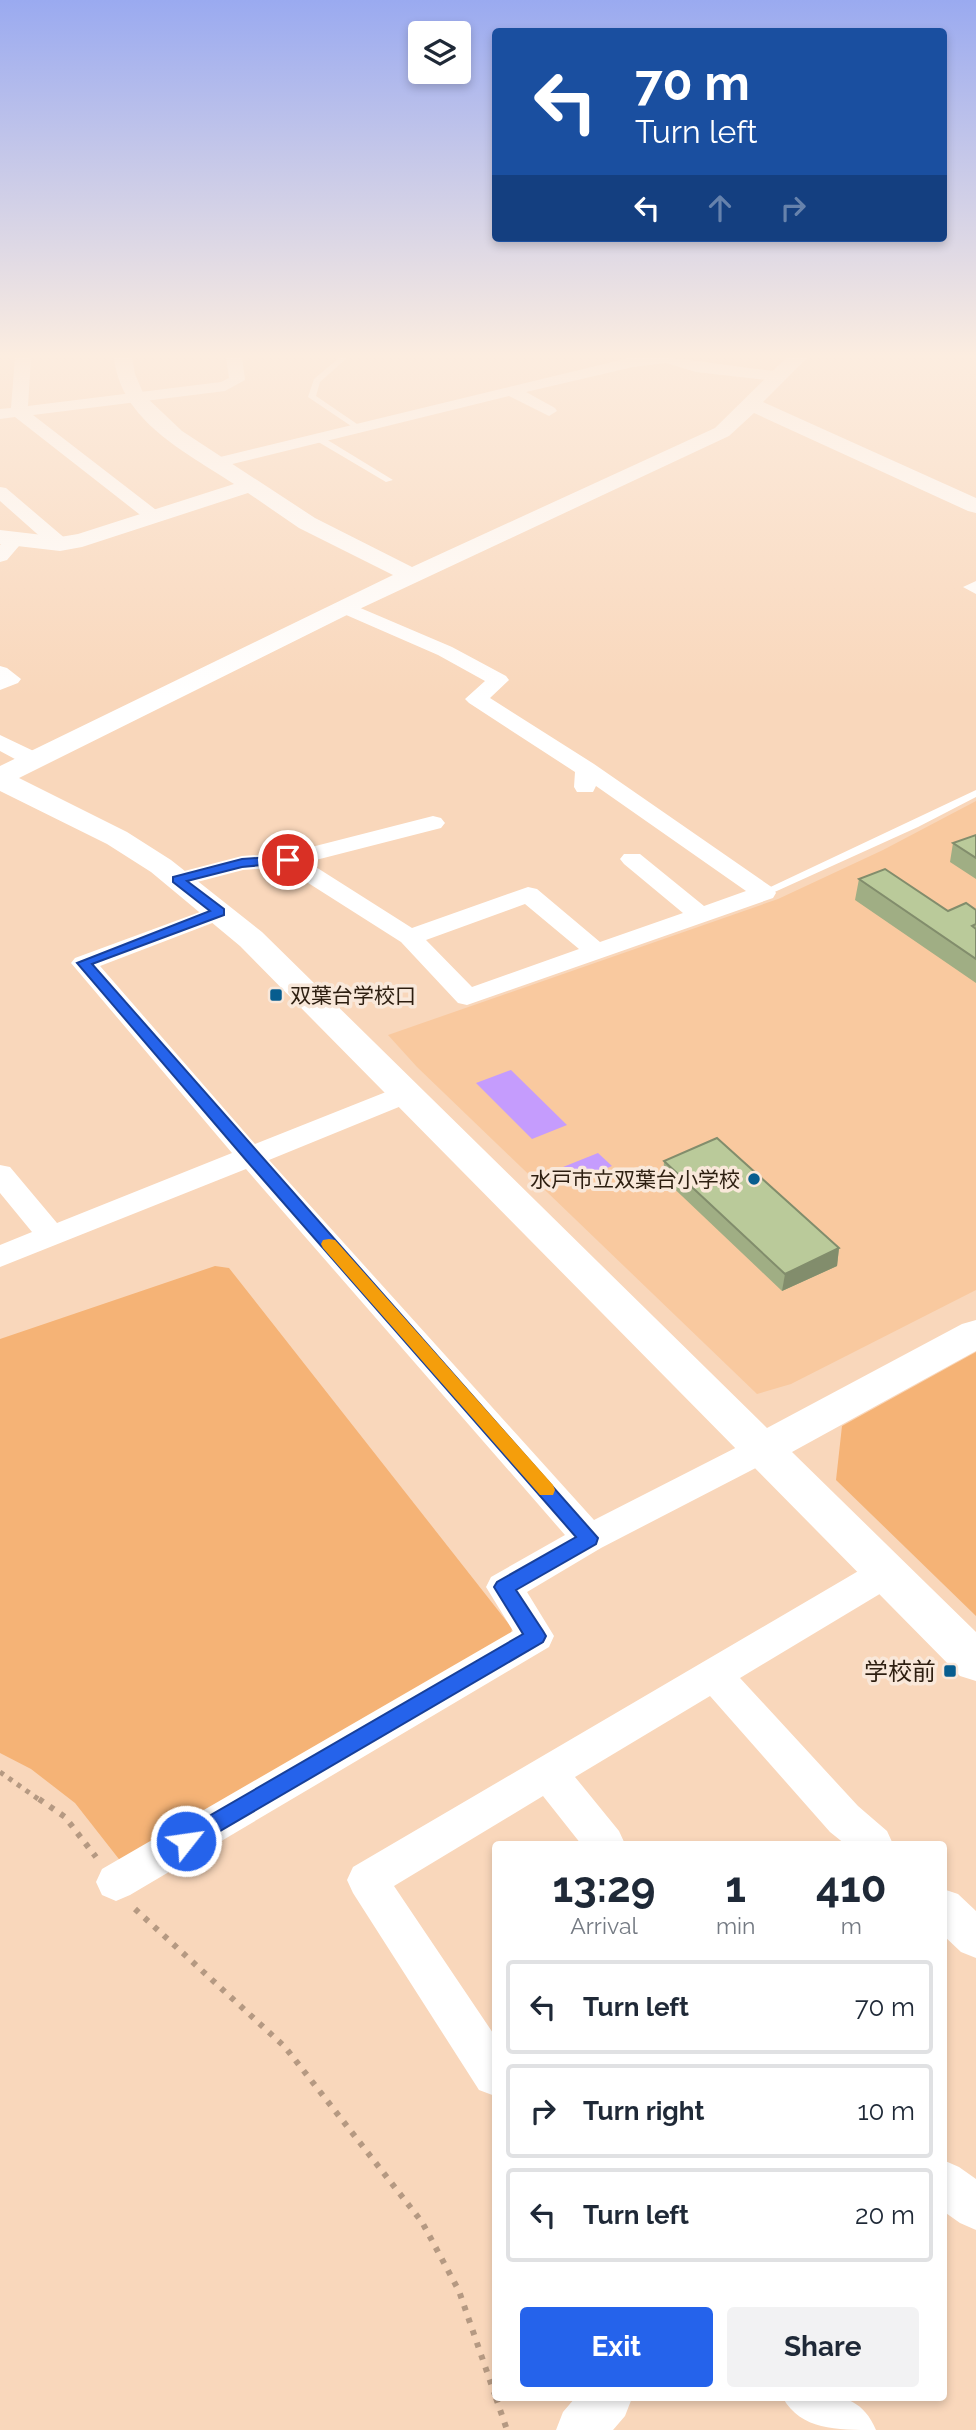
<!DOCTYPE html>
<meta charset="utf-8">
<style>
body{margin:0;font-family:Raleway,"Noto Sans JP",sans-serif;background:#f2f2f3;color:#1f2937;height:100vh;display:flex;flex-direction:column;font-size:26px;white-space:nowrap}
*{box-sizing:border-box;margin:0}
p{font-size:23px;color:#747a83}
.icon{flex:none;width:38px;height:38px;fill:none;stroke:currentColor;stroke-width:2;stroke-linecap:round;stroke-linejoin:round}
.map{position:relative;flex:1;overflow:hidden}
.drawer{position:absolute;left:492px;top:1841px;width:455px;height:560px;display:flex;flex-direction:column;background:#fff;border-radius:7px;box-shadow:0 4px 10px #0003}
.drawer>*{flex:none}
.top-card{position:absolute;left:492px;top:28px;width:455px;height:214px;border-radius:7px;box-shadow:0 4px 10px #0003;background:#1a4fa0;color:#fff;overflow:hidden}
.fabs{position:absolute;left:408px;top:21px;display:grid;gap:14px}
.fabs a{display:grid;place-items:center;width:63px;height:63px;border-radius:7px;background:#fff;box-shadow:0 4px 10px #0003;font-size:35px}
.pin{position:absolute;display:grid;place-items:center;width:60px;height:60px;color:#fff;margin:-30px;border:4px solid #fff;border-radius:50%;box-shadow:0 2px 7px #0007}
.me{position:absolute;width:77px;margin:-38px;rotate:60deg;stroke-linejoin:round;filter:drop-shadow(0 0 5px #0008)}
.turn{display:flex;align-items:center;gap:24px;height:147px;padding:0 28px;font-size:32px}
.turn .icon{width:91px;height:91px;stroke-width:2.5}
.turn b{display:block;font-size:49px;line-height:60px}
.lanes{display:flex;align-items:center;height:66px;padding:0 28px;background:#0003;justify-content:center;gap:35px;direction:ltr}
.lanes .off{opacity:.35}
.eta{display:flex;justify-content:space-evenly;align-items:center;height:119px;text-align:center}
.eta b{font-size:42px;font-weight:700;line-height:49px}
.primary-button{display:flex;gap:14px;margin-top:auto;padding:14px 28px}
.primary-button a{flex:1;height:80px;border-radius:7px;background:#2563eb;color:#fff;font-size:28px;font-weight:700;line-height:80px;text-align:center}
.primary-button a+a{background:#f2f2f3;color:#1f2937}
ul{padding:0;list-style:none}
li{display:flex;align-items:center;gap:21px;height:94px;margin:0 14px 10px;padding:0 14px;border:4px solid #e0e1e3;border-radius:7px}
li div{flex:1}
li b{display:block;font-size:26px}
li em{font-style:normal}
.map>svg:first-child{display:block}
.built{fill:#f9c99f}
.green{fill:#f5b376}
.water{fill:#c59cfd}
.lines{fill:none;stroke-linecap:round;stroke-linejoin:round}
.path-far1{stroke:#b59982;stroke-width:5;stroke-dasharray:4.5 6;stroke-linecap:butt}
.path{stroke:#b59982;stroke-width:6;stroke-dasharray:5 8;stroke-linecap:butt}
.service{fill:#fff;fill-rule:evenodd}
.minor{fill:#fff;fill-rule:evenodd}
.tertiary{fill:#fff;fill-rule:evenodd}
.wall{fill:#a0ae84}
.shaded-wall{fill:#828d6c}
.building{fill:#baca9a;stroke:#828d6c;stroke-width:2}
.route{fill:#2563eb;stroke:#184099;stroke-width:2}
.slow{fill:#f59e0b}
.poi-dot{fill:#075d8f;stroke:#f9e8da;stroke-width:2.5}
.labels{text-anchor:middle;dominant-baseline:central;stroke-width:7;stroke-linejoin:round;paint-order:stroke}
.poi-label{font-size:21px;fill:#2d1e10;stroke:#f9e8da;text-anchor:start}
.near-poi-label{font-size:24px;fill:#2d1e10;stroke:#f9e8da;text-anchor:end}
</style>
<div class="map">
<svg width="976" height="2430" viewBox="0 0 976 2430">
<rect width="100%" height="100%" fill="#f9d7bb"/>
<!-- built -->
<path class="built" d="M976,801v489l-185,94 -34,10 -340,-327 -29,-32 390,-136 105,-49z"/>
<!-- green -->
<path class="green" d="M215,1266l14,2 283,360 -2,11 -388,224 -47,-60 -44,-34 -31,-16v-414z
M976,1352v264l-140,-136 6,-54z"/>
<!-- water -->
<path class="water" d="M511,1070l56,55 -35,14 -56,-56z
M598,1153l14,13 -35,15 -14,-14z"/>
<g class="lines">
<!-- path-far1 -->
<path class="path-far1" d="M0,1772l41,29"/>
<!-- path -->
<path class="path" d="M39,1799l26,18 31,40
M135,1909l150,138 137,175 37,69 36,104
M496,2398l11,32"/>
<!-- service -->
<path class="service" d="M340,357h8l-28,25 -4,14 44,30v4h-3l-49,-33 6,-18z
M315,436h6l72,44 -7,2 -71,-42z
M976,581v13l-13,-7z
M976,790v7l-58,30 -150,68h-8l-2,-2z"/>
<!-- minor -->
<path class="minor" d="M15,357h16l-3,49 193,-24 8,-4 -3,-21h16l3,23 -20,11 -192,24 127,98 3,4 -3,4h-12l-133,-104 -15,2v-10l11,-1z
M633,357c47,-1 94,9 141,14l8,5 -8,5 -78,-9 -30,-9 -33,4 -107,25 29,16 2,3 -8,5 -40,-20 -293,72 -9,-5 9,-5z
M0,487l6,1 61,52 2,4 -2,4h-14l-53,-47z
M16,533l9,6 -18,21 -7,2v-17l10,-10z
M344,601l108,46 54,29 3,4 -19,18 104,66 179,124 3,5 -3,5 -306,107 -9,-2 -57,-61 -118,-75 -40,3 -65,17 -9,-2 -3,-5 3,-5 73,-19 46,-3 145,-37 8,2 4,5 -4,5 -133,34 104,66 116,-41 9,2 63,53 83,-29 -59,-49 -4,-5 4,-5h16l64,52 42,-15 -150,-105 -3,6h-16l-3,-5 1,-15 -106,-69 -4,-4 20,-18 -47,-26 -101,-44 -3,-4zM525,904l54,45 -107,38 -46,-47z
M0,666l7,2 14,11 -3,4 -18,7z
M0,735l42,20 3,5 -3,5h-16l-26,-14z
M219,905l9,2 3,5 -3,5 -128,49 155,178 141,-56 10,-3 10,3 4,6 -4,6 -147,60 325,360 155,-79 12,-4 12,4 5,9 -5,9 -172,89 -74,44 27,44 -5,11 -419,248 -14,6 -14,-6 -6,-13 6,-13 411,-238 -27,-44 5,-10 74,-42 -319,-366 -246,98v-22l32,-13 -32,-39v-28l10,2 47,56 175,-70 -161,-190 4,-5z
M885,1559l13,4 5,10 -5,10 -158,95 118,128 29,25 6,13h-48l-15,-12 -120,-136 -135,81 44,54 6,13h-44l-38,-48 -149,90 101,150v60l-16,-6 -126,-197 -6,-13 6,-13 519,-304z
M943,1889l15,5 18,17v47l-15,-6 -18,-17z
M943,2160l16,7 17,12v51l-16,-7 -17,-12z
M575,2398h57l-7,18 -12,14h-57l7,-18z
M783,2398c39,-4 76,-10 93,32 -40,0 -75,0 -93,-32z"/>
<!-- tertiary -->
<path class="tertiary" d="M114,357h18l3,17 9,21 38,36 133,87 97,49 303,-139 72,-71h21l-45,45 213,96v15l-8,-2 -214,-98 -25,23 -376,176 -334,166 108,54 44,28 91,72 505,496 195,-104 14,-4v31l-184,101 184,180v49l-16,-5 -720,-730 -89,-74 -44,-28 -107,-53v-25l393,-191 -94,-47 -51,-35 -166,54 -22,4 -60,-7v-14l60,7 18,-3 156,-50c-48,-32 -114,-63 -120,-127z"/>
</g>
<!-- wall -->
<path class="wall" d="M976,835v44l-26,-17 3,-19z
M859,879l89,32 28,-1v73l-121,-83z
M664,1161l175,87 -2,18 -55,25 -119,-113z"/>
<!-- shaded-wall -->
<path class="shaded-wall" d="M839,1248l-2,18 -55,25 3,-17z"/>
<!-- building -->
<path class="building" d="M976,835v23l-23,-15z
M885,869l63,42 18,-8 10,7v14l-4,2 4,3v30l-117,-80z
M717,1138l122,110 -54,26 -121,-113z"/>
<!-- sky -->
<linearGradient id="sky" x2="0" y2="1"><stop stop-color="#9aaaf0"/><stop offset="0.51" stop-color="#fcede0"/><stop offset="1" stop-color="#fcede0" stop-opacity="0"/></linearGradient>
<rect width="976" height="697" fill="url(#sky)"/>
<!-- route -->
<path class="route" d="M288,856l5,1v5l-51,5 -55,14 37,28v6l-132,49 506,574 -2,6 -80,46 27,41 3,5 -3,6 -357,209 -8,-3 -3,-7 3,-7 345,-200 -29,-47 3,-5 79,-45 -330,-377 -169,-197 133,-52 -37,-29v-5l69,-18z"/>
<!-- slow -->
<path class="slow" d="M329,1239l6,1 218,245 2,5 -2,5h-13l-217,-247 -2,-4 2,-4z"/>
<!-- markers -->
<g class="poi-dot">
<rect x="269" y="988" width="14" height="14" rx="3.5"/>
<circle cx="754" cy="1179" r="7"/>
<rect x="943" y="1664" width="14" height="14" rx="3.5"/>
</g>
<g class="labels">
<!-- poi labels -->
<g class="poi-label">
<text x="290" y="995">双葉台学校口</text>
<text x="740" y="1179" text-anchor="end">水戸市立双葉台小学校</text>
</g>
<!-- near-poi labels -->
<g class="near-poi-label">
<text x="936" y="1671">学校前</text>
</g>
</g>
</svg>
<div class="fabs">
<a><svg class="icon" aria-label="layers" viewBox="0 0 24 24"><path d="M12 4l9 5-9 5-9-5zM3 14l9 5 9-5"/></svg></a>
</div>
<div class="pin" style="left:288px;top:860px;background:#d93025"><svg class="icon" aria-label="arrive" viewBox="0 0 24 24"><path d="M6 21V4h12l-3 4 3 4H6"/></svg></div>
<svg class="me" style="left:186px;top:1841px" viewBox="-20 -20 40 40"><circle r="17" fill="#2563eb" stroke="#fff" stroke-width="3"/><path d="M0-11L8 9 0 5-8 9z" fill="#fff"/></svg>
<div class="top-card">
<div class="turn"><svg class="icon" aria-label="left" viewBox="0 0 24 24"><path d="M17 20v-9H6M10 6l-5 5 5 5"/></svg><div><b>70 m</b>Turn left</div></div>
<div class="lanes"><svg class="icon" aria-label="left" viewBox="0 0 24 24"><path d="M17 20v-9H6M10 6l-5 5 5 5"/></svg><svg class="icon off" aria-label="ahead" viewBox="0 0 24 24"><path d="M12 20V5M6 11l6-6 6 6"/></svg><svg class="icon off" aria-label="right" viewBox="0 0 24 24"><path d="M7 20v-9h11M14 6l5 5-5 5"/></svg></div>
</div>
<section class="drawer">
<div class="eta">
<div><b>13:29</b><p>Arrival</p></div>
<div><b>1</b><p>min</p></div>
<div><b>410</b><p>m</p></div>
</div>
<ul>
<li><svg class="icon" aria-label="left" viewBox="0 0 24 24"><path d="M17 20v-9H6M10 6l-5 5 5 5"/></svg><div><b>Turn left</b></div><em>70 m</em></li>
<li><svg class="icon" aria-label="right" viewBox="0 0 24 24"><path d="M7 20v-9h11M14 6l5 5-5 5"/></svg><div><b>Turn right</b></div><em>10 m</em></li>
<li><svg class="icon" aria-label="left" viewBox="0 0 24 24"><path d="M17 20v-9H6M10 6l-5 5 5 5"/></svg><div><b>Turn left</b></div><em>20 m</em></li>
</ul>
<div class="primary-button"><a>Exit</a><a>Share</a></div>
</section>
</div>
